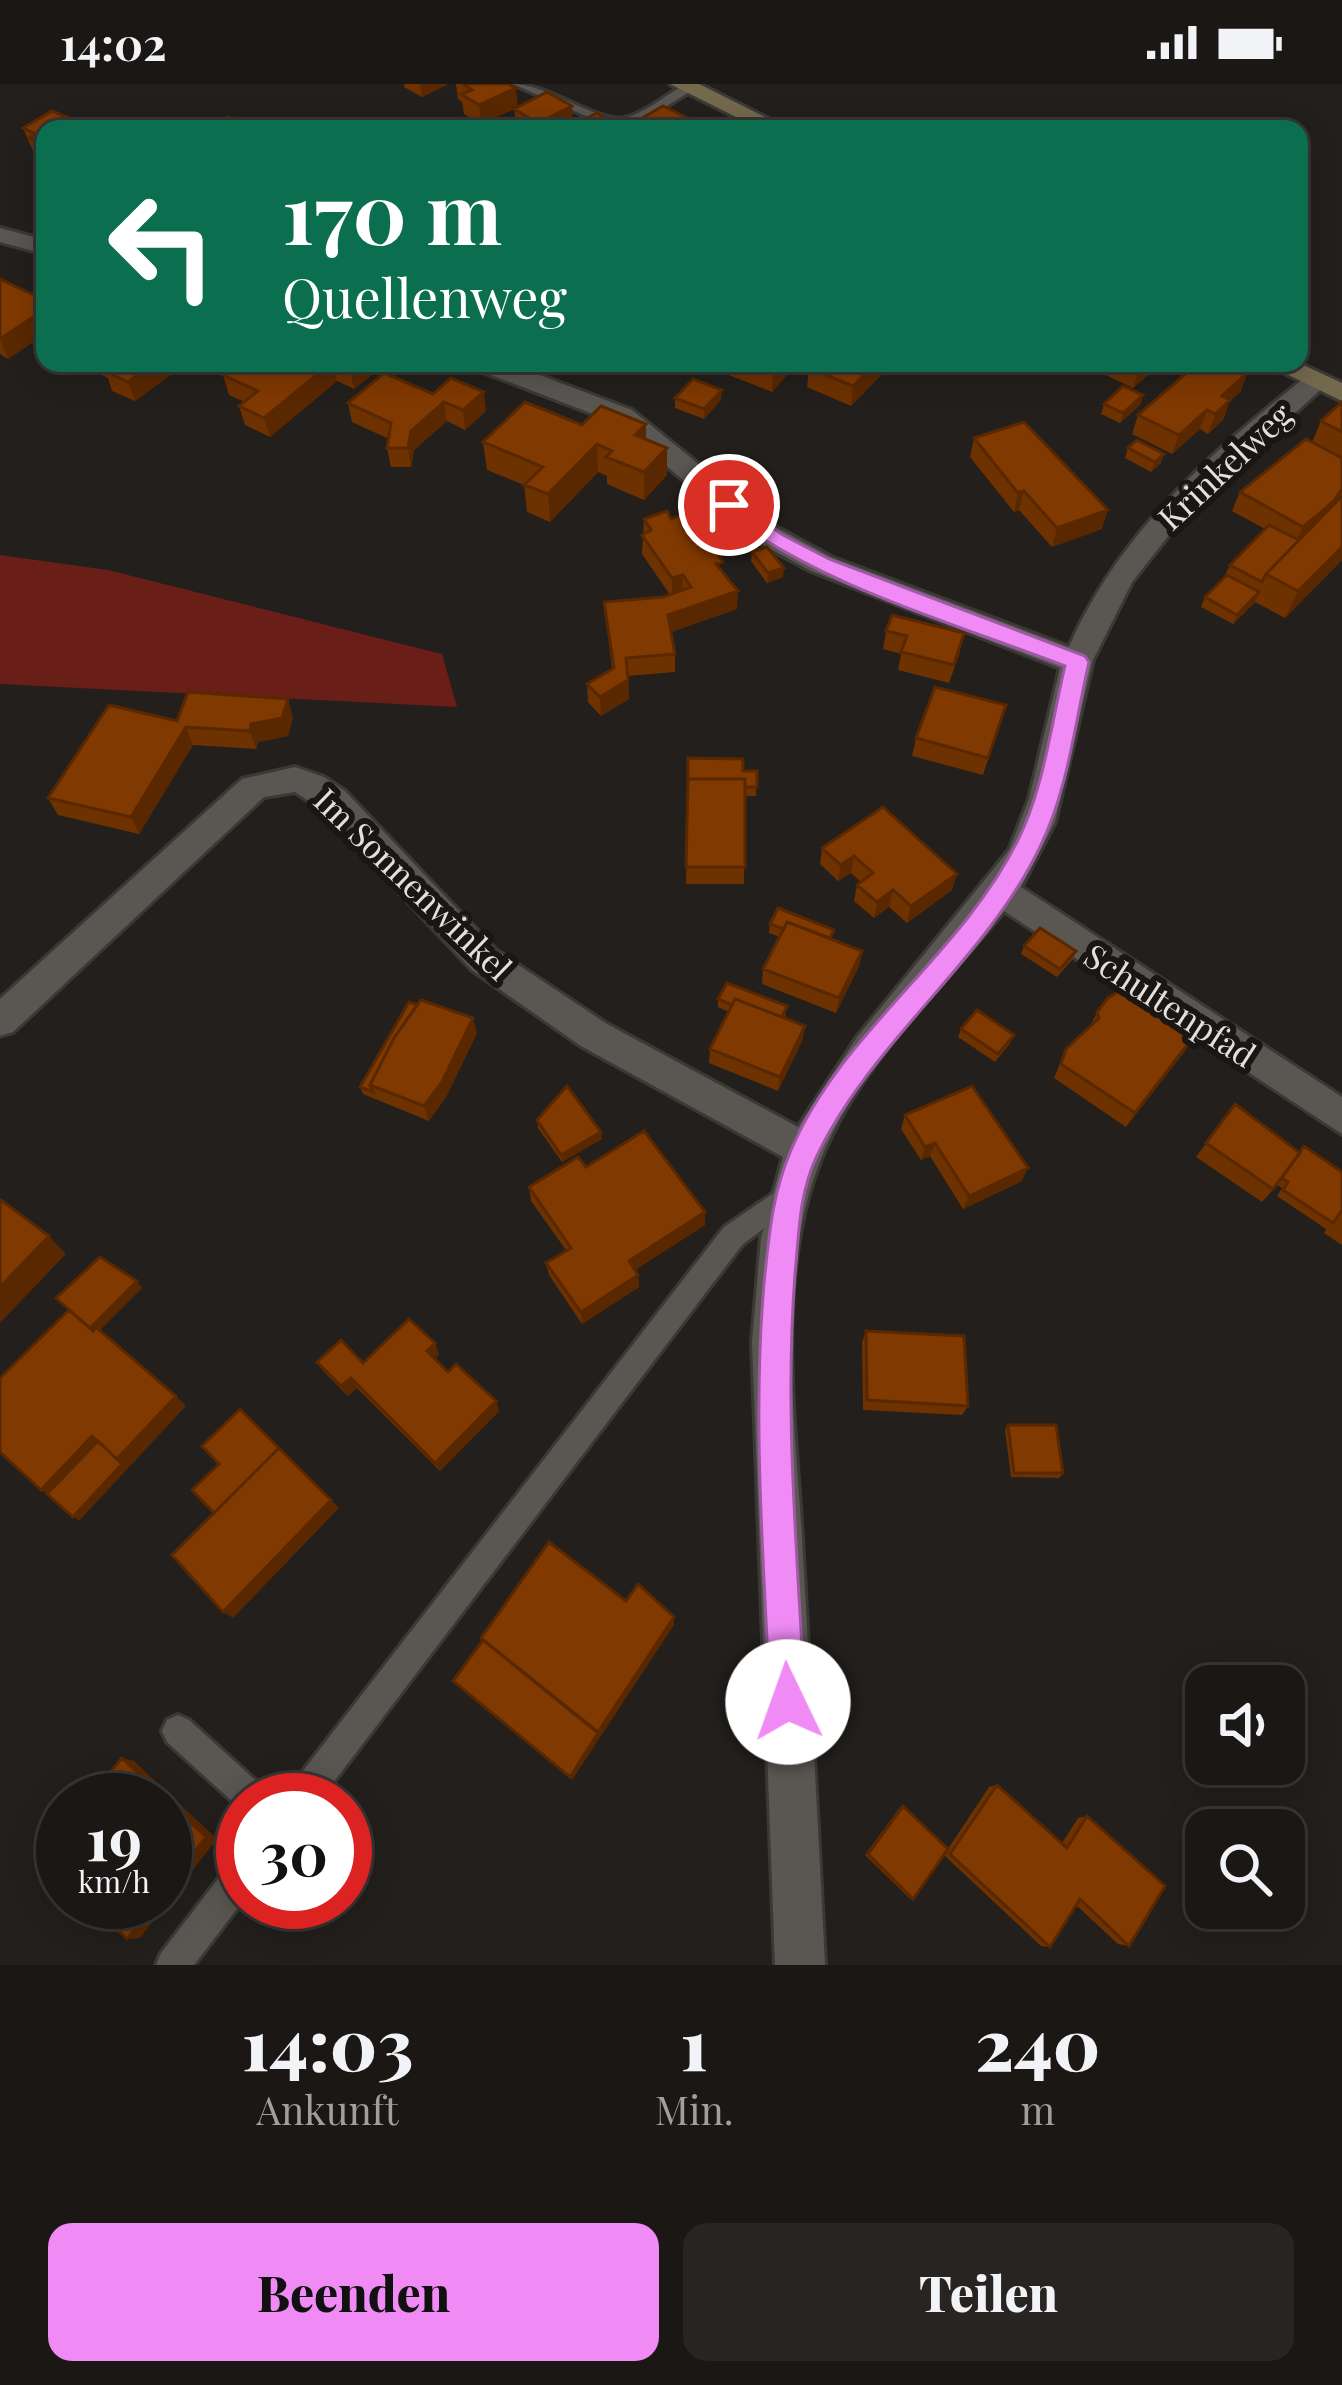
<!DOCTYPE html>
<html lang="de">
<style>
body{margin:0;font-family:"Playfair Display",serif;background:#272422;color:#f1f3f6;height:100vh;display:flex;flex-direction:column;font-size:45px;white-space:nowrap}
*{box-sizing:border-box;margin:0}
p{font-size:39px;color:#9f9fa0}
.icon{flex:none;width:66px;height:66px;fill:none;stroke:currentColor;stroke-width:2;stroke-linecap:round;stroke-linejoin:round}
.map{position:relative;height:1881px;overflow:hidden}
.drawer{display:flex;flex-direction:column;background:#1a1715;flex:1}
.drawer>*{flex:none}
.banner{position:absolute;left:36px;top:36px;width:1272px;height:252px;border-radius:24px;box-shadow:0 6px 30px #0003,0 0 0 3px #383634;background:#0b6e4f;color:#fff;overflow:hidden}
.controls{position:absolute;left:1185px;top:1581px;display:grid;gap:24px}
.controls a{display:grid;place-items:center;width:120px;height:120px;border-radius:24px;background:#1a1715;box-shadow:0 6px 30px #0003,0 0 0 3px #383634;font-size:60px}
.speed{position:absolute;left:36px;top:1689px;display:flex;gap:24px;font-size:60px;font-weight:700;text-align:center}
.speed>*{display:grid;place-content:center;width:156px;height:156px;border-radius:50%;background:#1a1715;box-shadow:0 6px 30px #0003,0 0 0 3px #383634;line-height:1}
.speed small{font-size:30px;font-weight:400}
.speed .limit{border:18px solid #d22;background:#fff;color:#111}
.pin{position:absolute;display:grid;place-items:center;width:102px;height:102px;color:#fff;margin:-51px;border:6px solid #fff;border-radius:50%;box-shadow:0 3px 12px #0007}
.me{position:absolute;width:132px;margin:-66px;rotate:357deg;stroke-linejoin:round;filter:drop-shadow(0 0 9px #0008)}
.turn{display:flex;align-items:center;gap:42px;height:252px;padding:0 48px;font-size:54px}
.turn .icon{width:156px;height:156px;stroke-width:2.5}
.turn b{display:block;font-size:84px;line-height:102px}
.eta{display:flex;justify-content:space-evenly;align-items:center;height:204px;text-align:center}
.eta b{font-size:72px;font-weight:800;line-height:84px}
.button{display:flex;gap:24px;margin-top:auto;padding:24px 48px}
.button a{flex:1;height:138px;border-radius:24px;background:#f08bf6;color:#111;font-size:48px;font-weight:800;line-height:138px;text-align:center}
.button a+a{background:#272422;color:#f1f3f6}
.status{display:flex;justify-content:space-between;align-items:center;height:84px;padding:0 60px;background:#1a1715;direction:ltr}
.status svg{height:33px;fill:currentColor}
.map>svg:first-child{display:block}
.green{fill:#691e18}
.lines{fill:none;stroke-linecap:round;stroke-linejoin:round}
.service-casing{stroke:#3b3936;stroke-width:6}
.minor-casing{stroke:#3b3936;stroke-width:6}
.secondary-casing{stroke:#3b3936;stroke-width:6}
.service{fill:#5a5652;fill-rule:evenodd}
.minor{fill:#5a5652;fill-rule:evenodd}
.secondary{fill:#74694d;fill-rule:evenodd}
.wall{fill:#6e3100}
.shaded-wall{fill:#5a2800}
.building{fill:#803900;stroke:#5a2800;stroke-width:3}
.route{fill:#f08bf6;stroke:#9c5aa0;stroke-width:3}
.labels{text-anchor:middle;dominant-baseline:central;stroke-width:12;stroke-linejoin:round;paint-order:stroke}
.street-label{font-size:33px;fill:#e3e1de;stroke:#191613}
</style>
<div class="status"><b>14:02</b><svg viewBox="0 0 49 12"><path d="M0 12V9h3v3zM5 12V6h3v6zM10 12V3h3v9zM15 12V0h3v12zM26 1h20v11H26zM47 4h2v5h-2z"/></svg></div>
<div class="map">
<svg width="1342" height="1881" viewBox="0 0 1342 1881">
<rect width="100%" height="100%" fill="#221f1c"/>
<!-- green -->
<path class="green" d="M0,471l108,15 334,84 15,53 -457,-23z"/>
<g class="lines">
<defs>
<path id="service" d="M513,0c35,0 85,39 111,34 20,-4 42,-23 60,-33l12,3 -60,37 -25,2z
M787,1100l9,4 4,8 -4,8 -54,41 -422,555h-36l5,-11 435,-562z
M178,1631l11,5 76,69 5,11h-27v11l-76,-69 -5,-11 5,-11z
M243,1774v43l-49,64h-38l5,-12 70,-91z"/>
<path id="minor" d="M0,144l45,12v14l-45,-12z
M471,279h37l124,47 144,117 55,30 238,90c51,-116 142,-194 239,-272l9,-2 13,8 -142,130 -56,71 -39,78 -38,162 -34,65 321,210v37l-338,-223c-63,76 -146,155 -183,248 -47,117 -26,257 -19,379 8,142 16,285 23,427h-50l-23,-624 9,-103 22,-81 -202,-111 -109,-76 -151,-161 -26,-17 -31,5 -251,235 -13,4v-37l242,-220 53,-12 29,10 21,14 151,159 111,74 191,103 59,-90 152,-187 20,-51 31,-131 -249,-97 -55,-30 -142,-119 -139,-53z"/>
<path id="secondary" d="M670,0h29l90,45h-29z
M1264,279h35l43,20v18z"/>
</defs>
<!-- service casing -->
<use href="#service" class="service-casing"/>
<!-- minor casing -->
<use href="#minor" class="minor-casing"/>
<!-- secondary casing -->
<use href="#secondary" class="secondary-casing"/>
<!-- service -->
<use href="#service" class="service"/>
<!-- minor -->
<use href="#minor" class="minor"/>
<!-- secondary -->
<use href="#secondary" class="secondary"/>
</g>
<!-- wall -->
<path class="wall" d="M404,0h44l-26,13 -18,-10z
M456,0h52l10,23 48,22h-49l-3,-20 -33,15 -17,-10 -2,-12 -4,-3z
M23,44l22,1v33l-9,-4z
M0,195l38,18 7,-4v41l-37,25 -8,-5z
M77,279h110l-52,38 -23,-10 -4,-13z
M239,279h139l1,6 -25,20 -17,-8 -67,56 -25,-12 -6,-19 6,-4 -16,-7 -6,-20z
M721,279h69l-3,4 -1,9 -14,16 -51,-20z
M893,279l-42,43 -44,-19 2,-19z
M1081,279h81l-29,25z
M1241,307l-12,11 -6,18 -15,14 -8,-5 -28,25 -40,-20 6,-19z
M433,310l53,17 -21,19 -18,-9 -33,29 -3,17h-20l-4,-19 2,-9 -37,-17 -4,-19z
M1143,311l-3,10 -20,18 -19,-9 3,-10z
M675,314l46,2 -17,19 -29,-11z
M1342,318v158l-57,58 -30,-16 -22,22 -32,-17 4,-10 19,-20 6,-12 35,-36 -33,-18 8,-19 72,-50 9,-21z
M646,340v16l21,8v27l-23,25 -37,-16v-8l-9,-4 -48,50 -23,-10 -3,-27 -37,-15 -4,-28 99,-17z
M974,354l128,91 -50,18 -33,-37 -5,2 -44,-55z
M1128,364l33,15 -10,9 -26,-14z
M644,435h27l51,53 15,37 -66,23 4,22v18l-47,4 1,23 -28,17 -13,-14 -1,-18 25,-15 -8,-67 59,-5 7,-2 -28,-41z
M752,468l31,25 -16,6 -16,-22z
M886,547l74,21 -11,31 -51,-13 3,-16 -18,-5z
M1006,621l-23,70 -71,-19 4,-18z
M293,633l-5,19 -30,6 -2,7 -63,-4 -54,89 -81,-19 -10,-17 129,-77z
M688,674l55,13h14l-1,25h-11l-1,88h-58z
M883,723l69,83 -45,33 -18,-16 -15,11 -20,-17 3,-16 4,-3 -10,-9 -13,8 -18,-17 2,-16z
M770,840l62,15 30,12 -3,15 -23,47 -74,-29 1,-15 17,-32 -11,-4z
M1024,862l52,5 -3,8 -16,18 -36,-23z
M718,915l68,15 -1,4 20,8 -3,15 -24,50 -69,-28 1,-14 19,-37 -11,-5z
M1097,928l88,39 -59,76 -72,-49 12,-29 24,-22z
M961,945l50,13 -16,20 -37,-25z
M477,949l-31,64 -17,24 -66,-27 -3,-7z
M1235,1020l64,48 43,20v73l-18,-12 2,-4 -49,-33 5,-8 -5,-3 -15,17 -66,-45z
M905,1031l117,66 -59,28 -33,-53 -9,4 -20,-31z
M537,1036l65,19 -40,23 -24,-34z
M586,1083l119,58 -70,45 3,5 1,12 -57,37 -33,-49 -3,-12 20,-13 -35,-49 -2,-14z
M866,1247l102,75 -6,9 -99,-5 -1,-68z
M439,1270l-4,5 13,13 48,29 3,10 -59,60 -83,-83 -9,8 -24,-24 -7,-10 46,1z
M1008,1341l55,48 -4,5 -48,-1 -6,-47z
M997,1701l65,58 16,-25 9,-2 42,130 -11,-2 -42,-39 -26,42 -9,-1 -97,-91 45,-68z
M903,1722l10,93h-3l-45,-44 35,-48z"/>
<!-- shaded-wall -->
<path class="shaded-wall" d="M420,0h28l-26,13z
M516,4l2,19 -37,17 -2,-19z
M572,22l1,19 -7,4h-27l-1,-6z
M42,227l3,8v15l-37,25 -8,-20z
M154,279h33l-52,38 -7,-19z
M333,279l4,18 -67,56 -6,-19z
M358,279h20l1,6 -25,20 -4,-19z
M781,279h9l-3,4 -1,9 -14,16 1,-20z
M876,279h17l-42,43 2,-20z
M1141,279h21l-29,25z
M1248,288l-7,19 -12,11 -6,18 -15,14 14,-38z
M722,306l-1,10 -17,19v-10z
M484,308l2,19 -21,19 -2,-20z
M1143,311l-3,10 -20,18 3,-10z
M444,318l3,19 -33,29 -3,17 -3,-19 3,-17z
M1207,326l-7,19 -28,25 7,-19z
M646,340v28l-11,-17z
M597,360l1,28 -48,50 -2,-28z
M667,364v27l-23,25v-28z
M1164,370l-3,9 -10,9 4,-10z
M1024,407l-5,19 -5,2 4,-19z
M1334,417l-9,19 -31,26 9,-19z
M1108,426l-6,19 -50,18 5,-19z
M1342,463v13l-57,58 13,-27z
M784,484l-1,9 -16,6 1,-10z
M683,491l-1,19 -10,3v-19z
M738,507l-1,18 -69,24v-18z
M1259,508l-4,10 -22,22 4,-9z
M628,596l1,19 -28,17 -1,-19z
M288,615l5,18 -5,19 -30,6 -2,7 -6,-18 1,-7z
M186,643l7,18 -54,89 -8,-17z
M854,772l-3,17 -13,8 3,-16z
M957,790l-5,16 -45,33 4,-17z
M893,806l-4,17 -15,11 3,-16z
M862,867l-3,15 -23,47 3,-15z
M473,934l4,15 -31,64 -17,24 -5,-15z
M805,942l-3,15 -24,50 2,-14z
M1194,952l-9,15 -59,76 9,-14z
M601,1048l1,7 -40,23 -1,-7z
M935,1059l-5,13 -9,4 4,-13z
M1028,1084l-6,13 -59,28 6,-13z
M705,1128v13l-75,48 -1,-12z
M49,1152l17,18 -66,69v-36z
M638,1191l1,12 -57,37 -1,-12z
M137,1197l5,7 -46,46 -6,-6z
M435,1259l4,11 -7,8 -5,-11z
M351,1294l6,10 -9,8 -7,-10z
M176,1312l10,10 -107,115 -25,-23 -13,-8 51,-54z
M496,1317l3,10 -59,60 -5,-8z
M331,1416l8,8 -106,110 -10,-6z
M674,1533v8l-102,155 -2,-3 28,-45z
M122,1674l12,3 83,78 -77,99 -13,1 29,-37h9v-12z"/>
<!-- building -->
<path class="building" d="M463,0h45l8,4 -37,17 -18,-11 11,-4z
M547,8l25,14 -34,17 -24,-14z
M663,22l48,23h-87z
M52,27l44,18h-51v16l-16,-7 7,-4 -13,-6z
M597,29l28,16 -57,-1z
M228,33l36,12h-52z
M0,195l38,18 7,-4v20l-3,-2 -42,28z
M109,279h45l-26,19 -23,-11 9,-6z
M239,279h92l-67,55 -25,-12 19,-15 -35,-16z
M335,279h23l-8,7z
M748,279h34l-9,9z
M813,279h63l-23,23 -44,-18z
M1198,279h32l18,9 -26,24 8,4 -15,14 -8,-4 -28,25 -41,-20z
M384,289l49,21 18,-16 33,14 -21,18 -19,-8 -33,29 -3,17h-21l4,-25 -43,-20z
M693,295l29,11 -18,19 -29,-11z
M1123,302l20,9 -20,18 -19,-9z
M525,318l57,23 19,-19 45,18 -11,11 32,13 -23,24 -38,-15 6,-6 -15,-7 -49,50 -24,-9 19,-18 -60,-25z
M1342,318v30l-21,-11z
M1024,338l84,88 -51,18 -33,-37 -6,2 -44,-55z
M1306,355l36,19v31l-8,12 -31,26 -63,-35z
M1137,356l27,14 -9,8 -27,-14z
M1342,412v51l-44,44 -32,-17z
M667,427l4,8 17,-6 35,49 -7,2 22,27 -70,24 7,39 -49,4 2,22 -28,17 -13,-13 27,-16 -10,-66 59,-5 28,-10 -8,-12 -11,3 -30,-43 9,-5 -7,-11z
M1269,441l30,15 -33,34 -4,8 -32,-17z
M767,463l17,21 -16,5 -16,-21z
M1227,491l32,17 -22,23 -32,-18z
M892,531l72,18 -10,32 -53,-13 6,-16 -21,-5z
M935,603l71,18 -18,53 -72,-20z
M188,608l100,7 -6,19 -31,6 -1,7 -64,-4 -55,90 -83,-19 61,-93 68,16z
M688,674l55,1v12h14v16h-12v-8h-57z
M688,695h57v88h-59z
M883,723l74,67 -46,32 -18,-16 -16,12 -20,-17 16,-12 -19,-17 -13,9 -19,-17z
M778,824l56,22 -4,8 -43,-16 -3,7 -14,-5z
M787,838l75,29 -23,47 -76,-29z
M1040,844l36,23 -16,18 -36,-23z
M727,899l60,23 -5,11 -47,-18 -3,6 -14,-6z
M1121,906l73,46 -59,77 -74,-49 5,-15 33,-31 -2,-6 11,-14z
M735,915l70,27 -25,51 -70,-28z
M421,916l52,18 -31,64 -18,24 -54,-21 24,-47z
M409,918l8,3 -23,33 -24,47 3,7 -13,-5z
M977,926l37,25 -16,19 -37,-25z
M567,1002l34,46 -40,23 -24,-35z
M972,1002l56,82 -59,28 -34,-53 -10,4 -20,-32z
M1235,1020l65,49 -27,36 -67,-46z
M644,1047l61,81 -76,49 9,14 -57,37 -35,-49 25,-15 -42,-61 49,-30 8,10z
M1304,1062l38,26v38l-9,13 -50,-33 5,-8 -6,-4z
M1,1116l48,36 -49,51v-86z
M100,1173l37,24 -47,47 -34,-30z
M69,1226l24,21 3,-4 80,69 -59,63 -25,-23 -51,54 -41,-38v-74z
M409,1235l26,24 -8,8 21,21 8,-8 40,37 -61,62 -84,-85 -10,8 -24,-24 24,-22 22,23z
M866,1247l98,5 4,70 -101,-6z
M240,1325l39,39 -65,65 -22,-23 27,-26 -17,-18z
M1008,1341h48l7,48h-49z
M98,1357l24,23 -49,53 -26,-23z
M279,1364l52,52 -108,112 -51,-57z
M549,1458l77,59 12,-17 36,33 -76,115 -117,-94z
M483,1556l115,93 -28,44 -117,-96z
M122,1674l84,79 -41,53v-90h-78z
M997,1701l70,63 20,-32 78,70 -36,60 -49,-47 -30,48 -100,-93z
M903,1722l45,43 -35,50 -45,-45z
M63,1745v47l-21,-21z
M89,1818h67l-29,37z"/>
<!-- route -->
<path class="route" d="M729,414l54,37 46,24 256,97 4,6c-14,61 -21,128 -49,185 -55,115 -170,195 -224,311 -17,37 -17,76 -21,116 -11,143 3,285 10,428l-5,13 -12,5 -13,-5 -5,-13c-6,-139 -18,-279 -6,-419 5,-47 8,-89 27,-133 50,-118 169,-194 226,-308 27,-53 34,-118 48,-176 -117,-45 -244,-79 -344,-156v-10z"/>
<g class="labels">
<!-- street labels -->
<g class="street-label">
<text transform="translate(1224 381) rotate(-43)">Krinkelweg</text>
<text transform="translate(414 799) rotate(44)">Im Sonnenwinkel</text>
<text transform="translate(1171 920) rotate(33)">Schultenpfad</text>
</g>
</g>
</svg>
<div class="controls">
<a><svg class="icon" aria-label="sound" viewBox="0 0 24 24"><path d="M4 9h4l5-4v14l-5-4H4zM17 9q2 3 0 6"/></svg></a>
<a><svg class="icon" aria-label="search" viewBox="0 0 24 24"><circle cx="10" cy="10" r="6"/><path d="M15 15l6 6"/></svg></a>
</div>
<div class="speed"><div>19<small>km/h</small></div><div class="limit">30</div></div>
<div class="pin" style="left:729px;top:421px;background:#d93025"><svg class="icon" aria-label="arrive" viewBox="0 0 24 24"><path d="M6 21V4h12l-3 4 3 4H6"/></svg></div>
<svg class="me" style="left:788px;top:1618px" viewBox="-20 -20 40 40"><circle r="19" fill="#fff"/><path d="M0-13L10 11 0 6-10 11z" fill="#f08bf6"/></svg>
<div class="banner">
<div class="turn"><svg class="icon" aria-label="left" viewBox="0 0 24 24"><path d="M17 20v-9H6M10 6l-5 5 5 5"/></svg><div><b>170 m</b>Quellenweg</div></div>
</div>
</div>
<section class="drawer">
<div class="eta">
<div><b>14:03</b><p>Ankunft</p></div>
<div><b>1</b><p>Min.</p></div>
<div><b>240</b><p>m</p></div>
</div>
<div class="button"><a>Beenden</a><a>Teilen</a></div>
</section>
